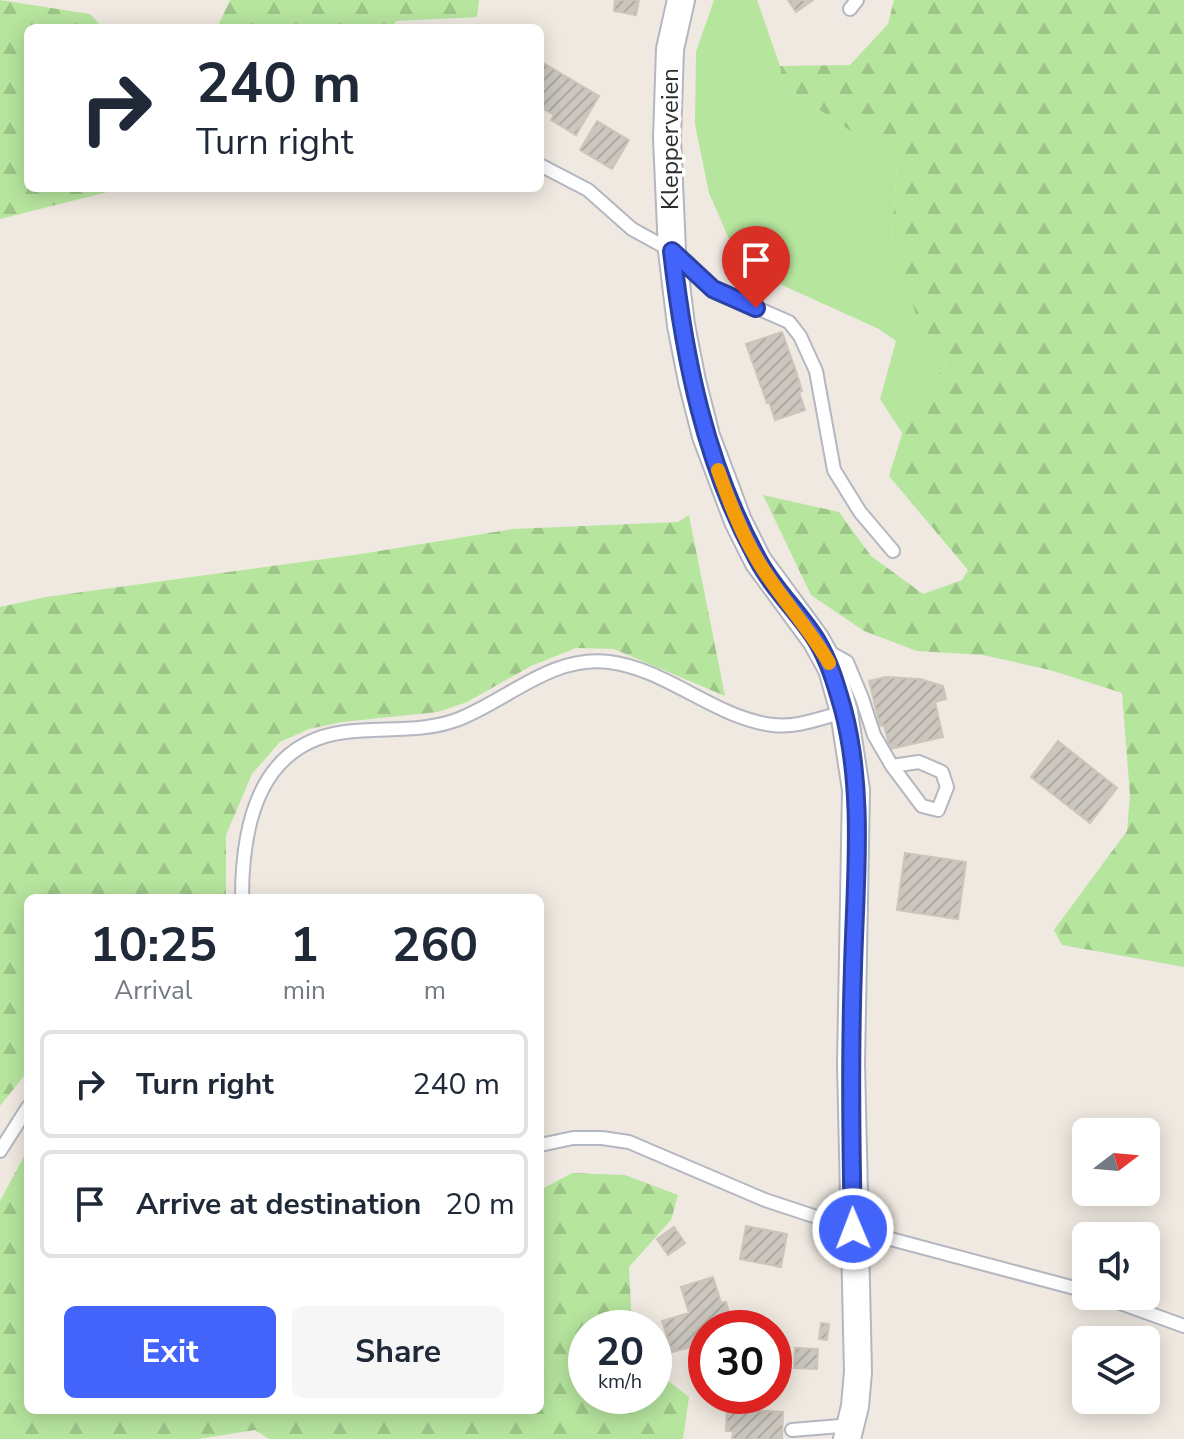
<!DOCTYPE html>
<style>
body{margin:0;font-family:"Nunito Sans",sans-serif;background:#f6f6f7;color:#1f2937;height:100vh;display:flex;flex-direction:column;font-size:30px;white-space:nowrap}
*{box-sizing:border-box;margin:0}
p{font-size:26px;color:#747a83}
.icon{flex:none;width:44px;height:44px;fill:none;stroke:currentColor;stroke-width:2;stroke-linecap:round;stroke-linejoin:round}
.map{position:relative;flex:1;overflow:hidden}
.drawer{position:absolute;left:24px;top:894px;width:520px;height:520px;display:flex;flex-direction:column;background:#fff;border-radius:12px;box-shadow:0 4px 20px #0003}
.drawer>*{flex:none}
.top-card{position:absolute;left:24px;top:24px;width:520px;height:168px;border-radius:12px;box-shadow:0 4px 20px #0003;background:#fff;color:#1f2937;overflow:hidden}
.needle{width:52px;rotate:74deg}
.buttons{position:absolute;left:1072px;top:1118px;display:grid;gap:16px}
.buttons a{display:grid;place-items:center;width:88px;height:88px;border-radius:12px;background:#fff;box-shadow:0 4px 20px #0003;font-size:40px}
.speed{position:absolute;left:568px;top:1310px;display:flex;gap:16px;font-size:40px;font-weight:700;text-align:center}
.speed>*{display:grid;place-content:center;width:104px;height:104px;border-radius:50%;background:#fff;box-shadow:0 4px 20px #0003;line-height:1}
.speed small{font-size:20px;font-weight:400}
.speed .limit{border:12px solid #d22;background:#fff;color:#111}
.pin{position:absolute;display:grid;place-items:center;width:68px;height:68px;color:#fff;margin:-82px -34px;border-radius:50% 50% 50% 0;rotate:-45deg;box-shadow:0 0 8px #0007}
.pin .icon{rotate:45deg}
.me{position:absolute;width:88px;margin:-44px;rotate:359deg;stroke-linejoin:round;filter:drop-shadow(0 0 6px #0008)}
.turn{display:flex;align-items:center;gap:28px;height:168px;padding:0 40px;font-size:36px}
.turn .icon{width:104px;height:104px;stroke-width:2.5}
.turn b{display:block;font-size:56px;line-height:68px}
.eta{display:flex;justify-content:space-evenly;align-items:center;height:136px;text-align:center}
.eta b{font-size:48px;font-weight:700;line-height:56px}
.action{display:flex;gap:16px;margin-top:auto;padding:16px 40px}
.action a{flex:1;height:92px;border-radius:12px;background:#4264fb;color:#fff;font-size:32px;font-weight:700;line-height:92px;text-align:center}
.action a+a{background:#f6f6f7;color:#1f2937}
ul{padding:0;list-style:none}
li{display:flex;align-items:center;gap:24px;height:108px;margin:0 16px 12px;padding:0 24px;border:4px solid #e0e1e3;border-radius:12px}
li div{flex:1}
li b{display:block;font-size:30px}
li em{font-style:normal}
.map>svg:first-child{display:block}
.grass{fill:#b6e59e}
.forest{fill:url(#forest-firs)}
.building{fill:url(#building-hatch);stroke:#cbc5ba;stroke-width:2}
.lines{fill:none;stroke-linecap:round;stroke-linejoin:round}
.lane-casing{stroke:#b4b7c1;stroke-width:16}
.street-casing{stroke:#b4b7c1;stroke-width:30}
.lane{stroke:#fff;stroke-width:12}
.street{stroke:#fff;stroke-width:26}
.route-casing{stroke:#2b41a3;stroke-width:20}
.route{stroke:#4264fb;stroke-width:14}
.slow{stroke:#f59e0b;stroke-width:14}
.labels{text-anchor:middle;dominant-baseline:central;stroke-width:7;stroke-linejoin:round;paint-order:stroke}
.street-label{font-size:24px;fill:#2e2e2e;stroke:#fff}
</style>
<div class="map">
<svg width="1184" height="1439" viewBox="0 0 1184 1439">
<defs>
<pattern id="forest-firs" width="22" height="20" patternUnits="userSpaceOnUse" patternTransform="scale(2)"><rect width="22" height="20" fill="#b6e59e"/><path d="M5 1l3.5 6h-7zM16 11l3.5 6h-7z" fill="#9dc588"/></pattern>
<pattern id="building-hatch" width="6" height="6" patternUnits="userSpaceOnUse" patternTransform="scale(2)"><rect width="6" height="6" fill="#cbc7bf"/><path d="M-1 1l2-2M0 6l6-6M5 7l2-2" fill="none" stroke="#afaba4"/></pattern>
</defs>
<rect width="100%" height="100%" fill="#efe9e1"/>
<!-- grass -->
<path class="grass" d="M714,0h43l23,66 2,18 115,79 -5,76 37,104 18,20 -39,52 -5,19 -23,-35 16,-58 -17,-12 -117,-53 -30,-30 -23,-53 -14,-69 1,-72z"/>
<!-- forest -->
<path class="forest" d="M0,0l90,14 13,14h-75v160h95l-123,31z
M230,0h249l-2,17 -81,4 -4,7h-175z
M894,0h290v967l-122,-22 -8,-15 73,-99 3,-35 -8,-103 -72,-23 -67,-15 -66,-4 -53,-20 -53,-36 -48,-100 76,17 32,44 52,38 39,-14 6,-10 -79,-94 19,-61 39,-52 -18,-20 -11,-22 -26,-82 5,-76 -115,-79 -2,-18 70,-1 38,-41z
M689,515l36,181 -111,-47 -38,-1 -45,18 -64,36 -29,10 -96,10 -33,7 -29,13 -28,32 -26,61v63h-198v173l-28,35v-499l46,-10 315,-43 152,-25 165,-7z
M28,1149v261h512v-220l32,-17 53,2 53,20 -7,25 -42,47 3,61h-46v68h68v-26l35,27 -6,42h-414l-14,-9 -57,9h-198v-238z"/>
<!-- building -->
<path class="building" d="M615,0h24l-3,15 -22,-4z
M788,0h25l-17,12z
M540,61l59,35 -23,39 -25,-15 3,-5 -14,-8z
M597,121l32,19 -17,29 -32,-19z
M782,332l14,39 6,20 -3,1 6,18 -30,10 -6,-18 -2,1 -21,-59z
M886,677l34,2 23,7 3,13 -11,3 8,35 -53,12 -6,-24 -4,1 -11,-45z
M1058,741l59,47 -27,35 -59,-46z
M905,853l61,9 -8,57 -61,-9z
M746,1226l41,8 -6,33 -41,-8z
M674,1227l11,16 -17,12 -11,-16z
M713,1277l8,26 5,-1 4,14 9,-2 5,14h-38l-1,38 -7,-21 -26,7 -10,-31 27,-8 -8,-26z
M821,1323l8,1 -2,16 -8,-1z
M795,1348l23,1 -1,20 -23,-1z
M727,1409l56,3 -1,27h-50l1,-8h-7z"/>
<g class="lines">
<defs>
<path id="lane" d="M850,9l7,-9
M540,165l48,25 44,39 40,22 41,38 76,33 11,14 16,35 18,99 26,42 33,39
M829,652l18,10 15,36 12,37 18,31 30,40 16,4 9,-23 -5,-15 -23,-10 -27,4
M242,898c0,-74 17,-155 103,-166 37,-5 79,1 114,-13 50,-20 93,-64 150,-57 58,7 106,56 164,63 23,3 48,-7 71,-13
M540,1145l33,-7h29l27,4 136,58 88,29 233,62
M0,1151l28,-44
M1101,1296l83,30
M792,1430l60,-5"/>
<path id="street" d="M681,0l-11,49 -3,89 5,113 9,74 11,56 14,55 32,85 20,40 58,79 16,29 12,43 12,78 -5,274 7,308 -3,34 -8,33"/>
</defs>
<!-- lane casing -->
<use href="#lane" class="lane-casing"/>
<!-- street casing -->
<use href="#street" class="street-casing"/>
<!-- lane -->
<use href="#lane" class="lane"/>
<!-- street -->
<use href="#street" class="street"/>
</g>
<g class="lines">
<defs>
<path id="route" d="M756,308l-43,-19 -41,-38c12,107 33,212 85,307 16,31 42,54 60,83 13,22 19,44 26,68 22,83 12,174 10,259 -3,87 -2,174 0,261"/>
</defs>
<!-- route casing -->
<use href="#route" class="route-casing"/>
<!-- route -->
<use href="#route" class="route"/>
<!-- slow -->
<path class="slow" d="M718,470c11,31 23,63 40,91 21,36 51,66 71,102"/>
</g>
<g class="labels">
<!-- street labels -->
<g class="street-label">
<text transform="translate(670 139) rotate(-90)">Klepperveien</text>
</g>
</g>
</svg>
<div class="buttons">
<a><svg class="needle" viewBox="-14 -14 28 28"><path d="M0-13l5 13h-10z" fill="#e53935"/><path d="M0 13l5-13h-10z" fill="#747a83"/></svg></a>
<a><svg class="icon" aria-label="sound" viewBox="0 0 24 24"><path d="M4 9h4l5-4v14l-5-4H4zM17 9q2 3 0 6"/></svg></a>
<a><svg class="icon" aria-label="layers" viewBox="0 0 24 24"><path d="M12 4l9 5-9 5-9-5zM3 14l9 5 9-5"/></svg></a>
</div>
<div class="speed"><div>20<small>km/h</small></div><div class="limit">30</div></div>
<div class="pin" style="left:756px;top:308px;background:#d93025"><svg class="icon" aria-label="arrive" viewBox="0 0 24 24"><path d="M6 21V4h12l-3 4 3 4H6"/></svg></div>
<svg class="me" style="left:853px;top:1229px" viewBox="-20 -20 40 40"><circle r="17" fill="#4264fb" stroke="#fff" stroke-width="3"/><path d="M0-11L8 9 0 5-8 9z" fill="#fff"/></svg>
<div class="top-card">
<div class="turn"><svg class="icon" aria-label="right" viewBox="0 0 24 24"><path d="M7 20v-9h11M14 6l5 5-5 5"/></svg><div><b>240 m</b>Turn right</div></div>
</div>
<section class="drawer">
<div class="eta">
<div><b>10:25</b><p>Arrival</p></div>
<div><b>1</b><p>min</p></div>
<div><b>260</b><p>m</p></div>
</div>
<ul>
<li><svg class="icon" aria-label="right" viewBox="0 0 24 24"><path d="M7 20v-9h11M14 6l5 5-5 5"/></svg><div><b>Turn right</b></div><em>240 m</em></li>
<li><svg class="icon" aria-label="arrive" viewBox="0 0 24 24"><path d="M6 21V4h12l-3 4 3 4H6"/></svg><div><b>Arrive at destination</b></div><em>20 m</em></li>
</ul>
<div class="action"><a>Exit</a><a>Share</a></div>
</section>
</div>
